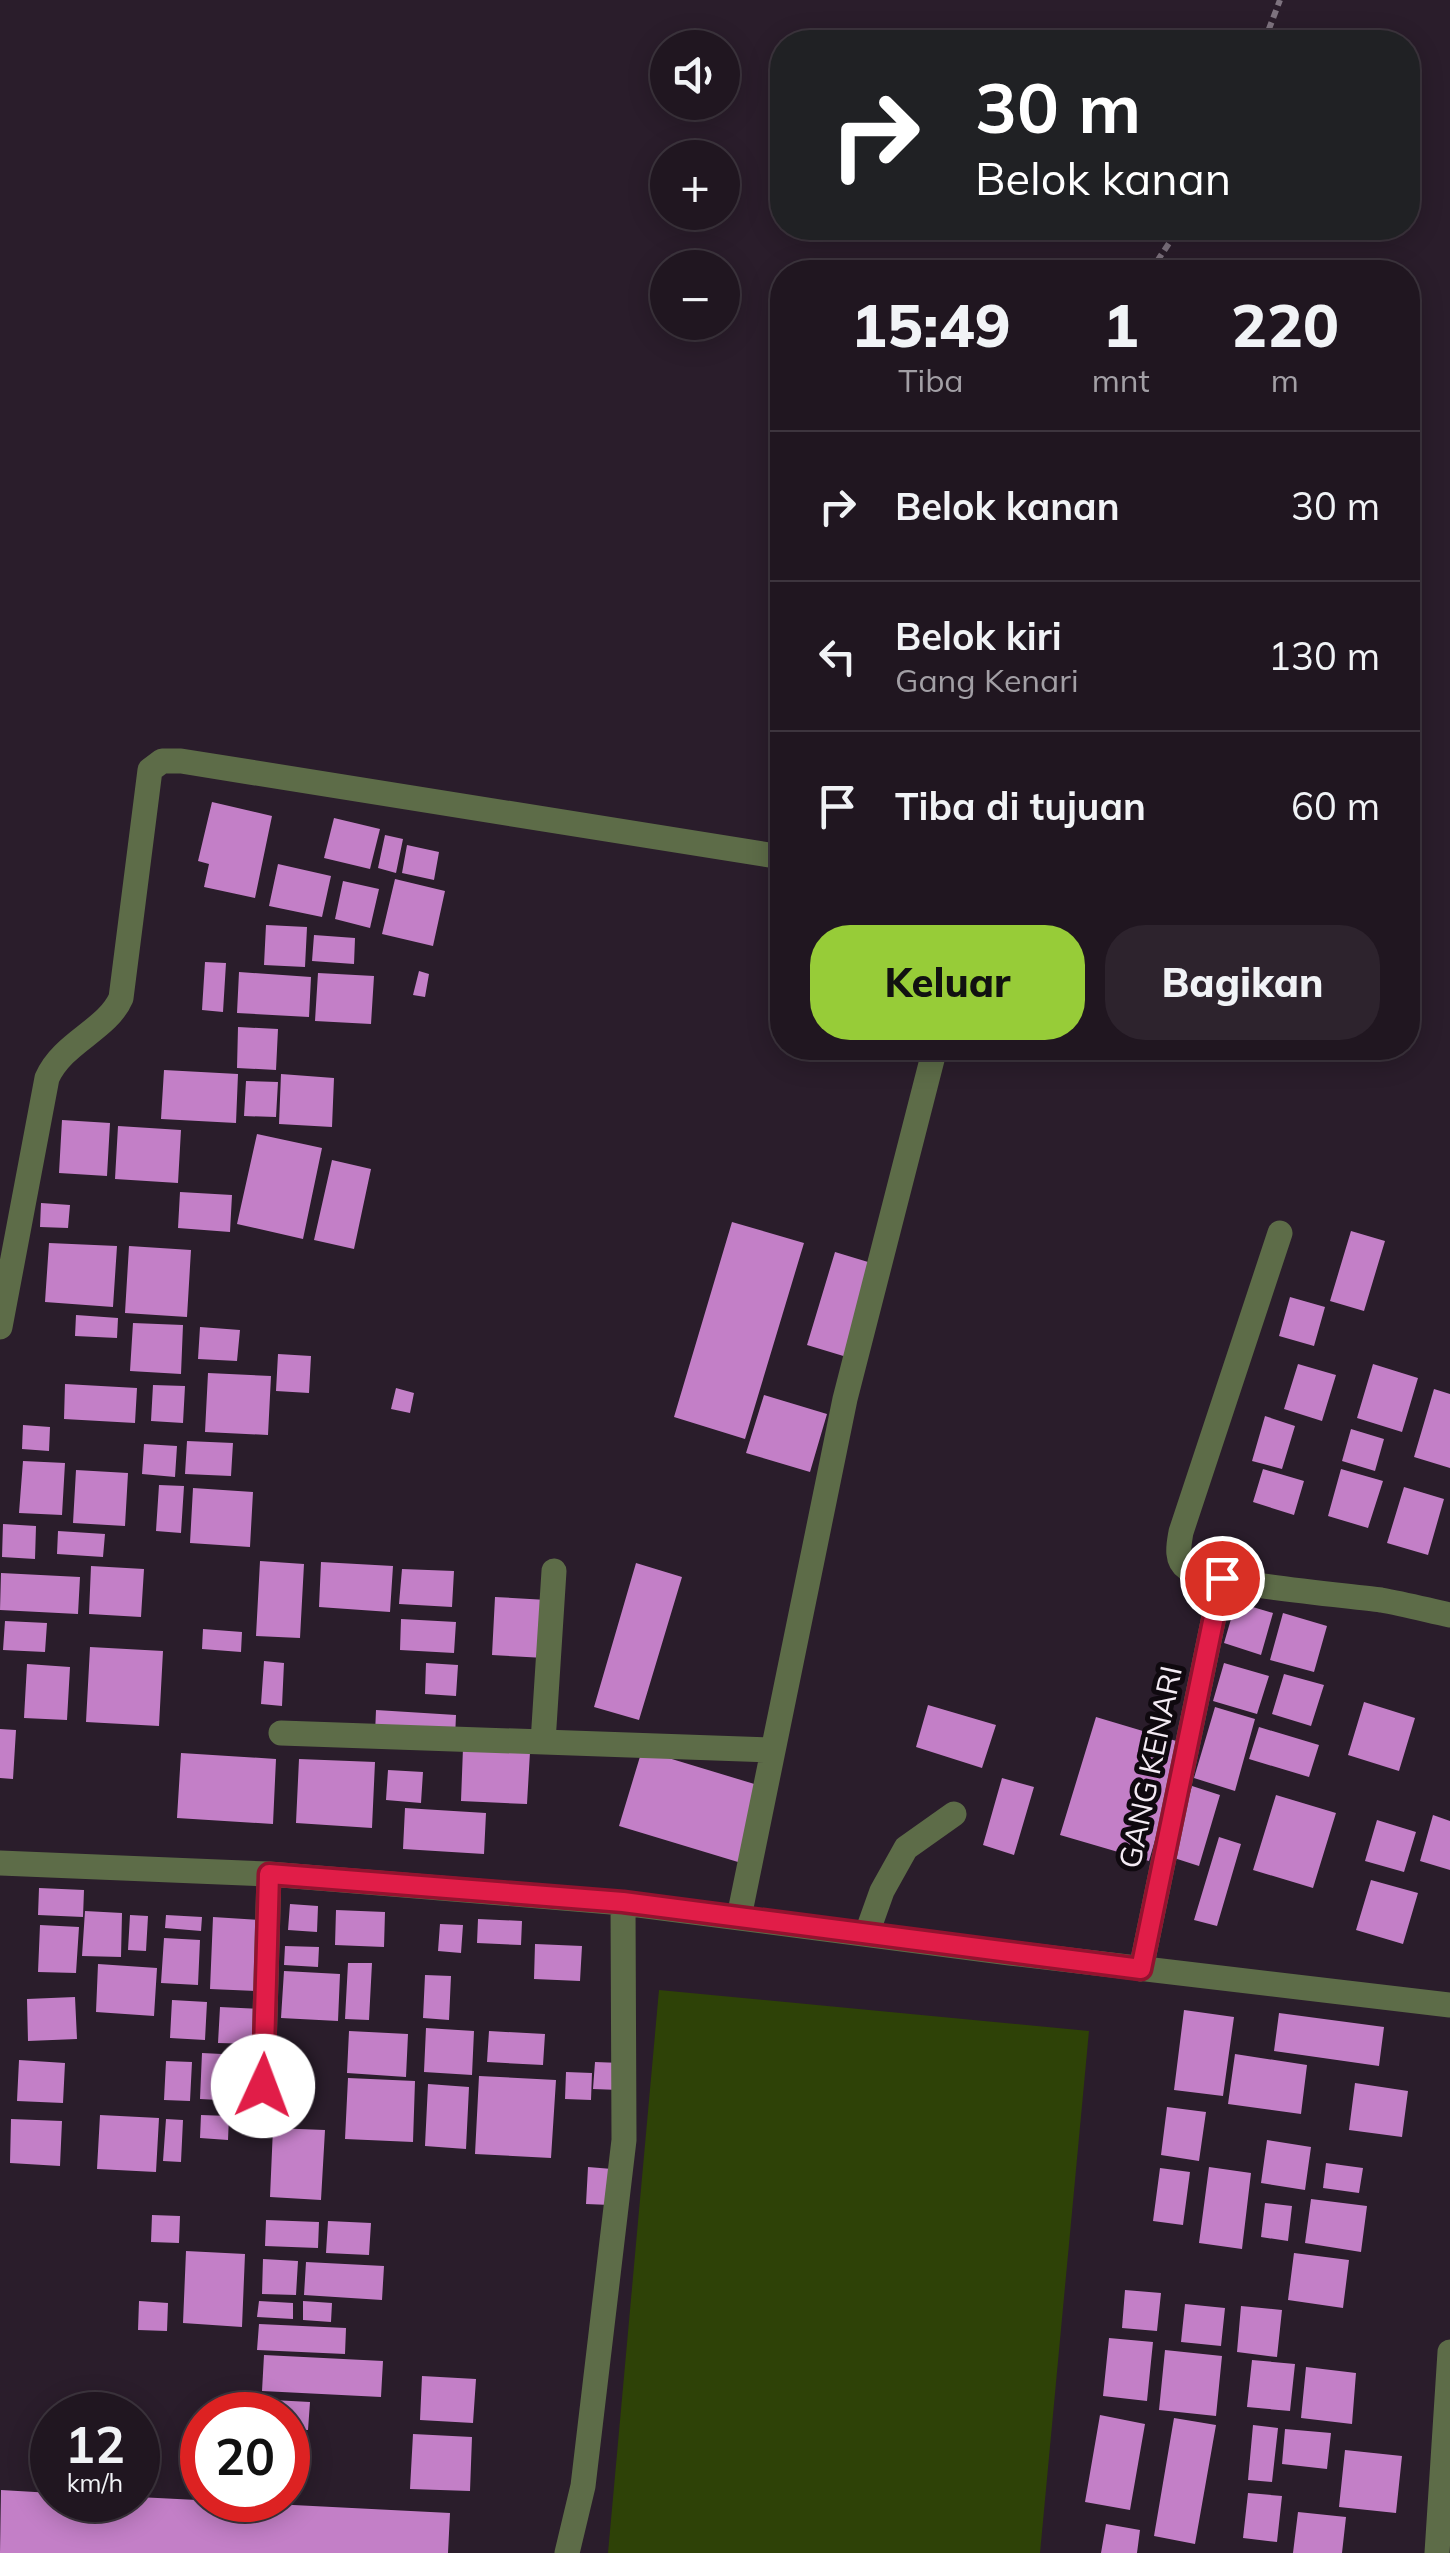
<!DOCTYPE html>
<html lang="id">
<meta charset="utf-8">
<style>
body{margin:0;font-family:Mulish,sans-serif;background:#2d232d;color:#f1f3f6;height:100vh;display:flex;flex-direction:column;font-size:38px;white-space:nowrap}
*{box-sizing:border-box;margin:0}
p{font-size:32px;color:#a29fa5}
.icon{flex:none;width:55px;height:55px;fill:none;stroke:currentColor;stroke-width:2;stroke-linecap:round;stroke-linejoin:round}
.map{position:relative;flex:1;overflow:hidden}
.side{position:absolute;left:770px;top:260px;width:650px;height:800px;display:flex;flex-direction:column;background:#201620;border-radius:40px;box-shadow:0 5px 25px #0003,0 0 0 2px #3d353e}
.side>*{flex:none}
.top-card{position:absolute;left:770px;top:30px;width:650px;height:210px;border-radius:40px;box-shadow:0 5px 25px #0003,0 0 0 2px #3d353e;background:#202124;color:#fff;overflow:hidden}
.fabs{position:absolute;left:650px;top:30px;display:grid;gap:20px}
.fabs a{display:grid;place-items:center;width:90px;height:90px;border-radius:50%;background:#201620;box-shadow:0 5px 25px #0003,0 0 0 2px #3d353e;font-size:50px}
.speed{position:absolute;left:30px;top:2392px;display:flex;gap:20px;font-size:50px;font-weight:700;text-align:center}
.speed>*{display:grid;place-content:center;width:130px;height:130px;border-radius:50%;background:#201620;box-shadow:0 5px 25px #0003,0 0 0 2px #3d353e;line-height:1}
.speed small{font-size:25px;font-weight:400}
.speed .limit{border:15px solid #d22;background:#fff;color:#111}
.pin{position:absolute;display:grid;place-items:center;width:85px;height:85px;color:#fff;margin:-42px;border:5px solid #fff;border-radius:50%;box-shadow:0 2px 10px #0007}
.me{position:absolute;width:110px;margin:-55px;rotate:2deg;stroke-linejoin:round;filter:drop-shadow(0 0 8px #0008)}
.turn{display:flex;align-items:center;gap:35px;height:210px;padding:0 40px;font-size:45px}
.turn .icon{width:130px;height:130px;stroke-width:2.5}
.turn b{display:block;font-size:70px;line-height:85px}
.eta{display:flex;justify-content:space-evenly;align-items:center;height:170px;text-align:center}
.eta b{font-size:60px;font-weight:800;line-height:70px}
.button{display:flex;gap:20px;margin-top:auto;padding:20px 40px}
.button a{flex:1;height:115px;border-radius:40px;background:#97cc38;color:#111;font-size:40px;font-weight:800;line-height:115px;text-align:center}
.button a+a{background:#2d232d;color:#f1f3f6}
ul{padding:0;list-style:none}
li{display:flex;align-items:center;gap:30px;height:150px;padding:0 40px;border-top:2px solid #3d353e}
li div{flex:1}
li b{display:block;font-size:38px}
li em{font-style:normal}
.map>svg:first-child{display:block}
.green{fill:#2e4207}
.building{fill:#c37fc7}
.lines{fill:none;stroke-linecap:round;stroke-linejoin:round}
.path{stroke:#7e737f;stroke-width:6;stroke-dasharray:8 5;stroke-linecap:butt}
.minor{stroke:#5d6c48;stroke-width:25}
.route-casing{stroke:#92132f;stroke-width:25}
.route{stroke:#e11d48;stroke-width:18}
.labels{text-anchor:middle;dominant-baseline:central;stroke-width:10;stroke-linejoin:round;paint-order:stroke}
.street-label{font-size:30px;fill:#f4ebf4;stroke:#0f090f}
</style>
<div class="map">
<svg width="1450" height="2553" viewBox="0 0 1450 2553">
<rect width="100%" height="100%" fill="#2a1d2b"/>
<!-- green -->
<path class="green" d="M659,1990l430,41 -49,522h-432z"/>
<!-- building -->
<path class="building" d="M212,802l60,14 -17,82 -51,-11 5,-23 -11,-3z
M334,818l46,11 -10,40 -46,-11z
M385,835l18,4 -7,34 -18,-5z
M407,845l32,7 -5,28 -32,-7z
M278,864l53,12 -9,41 -53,-11z
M395,879l50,12 -12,55 -51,-12z
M343,881l36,8 -9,39 -35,-9z
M266,925l41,2 -2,40 -41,-2z
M314,935l41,3 -1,26 -42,-3z
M205,962l21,1 -3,49 -21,-2z
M419,971l10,3 -4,23 -12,-2z
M239,972l72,5 -2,40 -72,-4z
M318,973l56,3 -3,48 -56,-3z
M238,1027l40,2 -2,41 -39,-2z
M164,1070l74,4 -2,49 -75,-4z
M281,1074l53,4 -2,49 -53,-3z
M246,1081l32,1 -2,35 -32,-1z
M62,1120l48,3 -3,53 -48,-3z
M118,1126l63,4 -3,53 -63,-4z
M257,1134l65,14 -19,91 -66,-15z
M332,1160l39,9 -17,80 -40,-9z
M180,1192l52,3 -2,37 -52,-4z
M41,1203l29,2 -2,23 -28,-1z
M732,1222l72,21 -59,196 -71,-22z
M1351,1231l34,10 -21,70 -34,-10z
M49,1243l68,3 -4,61 -68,-5z
M129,1246l62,4 -4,67 -62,-4z
M835,1252l43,13 -28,93 -43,-13z
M1290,1297l35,10 -11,39 -35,-10z
M76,1315l42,3 -1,20 -42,-2z
M133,1323l50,2 -2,49 -51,-3z
M200,1327l40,3 -3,31 -39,-2z
M278,1354l33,2 -2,37 -33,-2z
M1298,1364l38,11 -14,46 -38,-12z
M1373,1364l45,14 -16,54 -45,-14z
M208,1373l63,3 -3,59 -63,-3z
M65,1384l72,4 -2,35 -71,-4z
M153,1385l32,1 -2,37 -32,-2z
M396,1388l18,5 -4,20 -19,-4z
M1434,1389l16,5v74l-36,-11z
M764,1395l63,19 -17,58 -64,-19z
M1265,1416l30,10 -13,43 -30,-8z
M23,1425l27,2 -1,24 -27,-2z
M1351,1429l33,10 -9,32 -33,-10z
M187,1441l46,2 -2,33 -46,-2z
M144,1444l33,2 -2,31 -33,-3z
M23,1461l42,2 -3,52 -43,-2z
M1263,1469l41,12 -10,34 -41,-13z
M1341,1469l42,12 -15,47 -40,-12z
M76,1470l52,3 -3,53 -52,-3z
M159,1485l25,1 -3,47 -25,-2z
M1404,1487l40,12 -16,56 -41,-12z
M193,1488l60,4 -3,55 -60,-4z
M3,1524l33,2 -1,33 -33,-2z
M58,1531l47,3 -2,23 -46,-3z
M260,1561l44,3 -4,74 -44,-2z
M321,1562l72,4 -3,46 -71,-5z
M636,1563l46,14 -43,143 -45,-13z
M91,1566l53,3 -3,48 -52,-3z
M402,1569l52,2 -2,36 -53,-3z
M1,1573l79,4 -2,37 -78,-4z
M495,1597l52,3 -2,58 -53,-3z
M1236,1602l37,11 -12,42 -37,-12z
M1283,1613l44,13 -13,46 -44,-12z
M401,1619l55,3 -2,31 -54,-3z
M5,1621l42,2 -2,29 -42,-2z
M203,1629l39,3 -1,20 -39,-3z
M90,1647l73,4 -4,75 -73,-4z
M264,1661l20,2 -2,43 -21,-2z
M426,1663l32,2 -2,31 -31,-2z
M1224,1663l45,13 -12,38 -44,-13z
M27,1664l43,3 -3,53 -43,-2z
M1284,1674l40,11 -13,41 -39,-12z
M1364,1702l51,16 -16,53 -51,-16z
M928,1705l68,20 -14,43 -66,-21z
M1215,1707l40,12 -20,72 -41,-13z
M376,1710l80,5 -1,23 -80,-4z
M1096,1717l87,26 -34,118 -89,-26z
M1259,1727l60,18 -10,32 -60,-18z
M0,1729l16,1 -3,49 -13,-1z
M463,1748l67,4 -3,52 -66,-3z
M642,1750l119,36 -23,76 -119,-36z
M181,1753l95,6 -3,65 -96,-6z
M299,1759l76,3 -3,66 -76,-5z
M388,1770l35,2 -2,31 -35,-3z
M1002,1778l32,9 -20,68 -31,-10z
M1192,1786l28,9 -21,71 -28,-9z
M1276,1795l60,18 -23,75 -60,-18z
M405,1808l81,5 -2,41 -81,-5z
M1433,1815l17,6v49l-30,-9z
M1377,1820l39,12 -12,40 -39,-11z
M1219,1837l22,7 -24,82 -23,-6z
M1371,1880l47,13 -15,51 -47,-14z
M39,1888l45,2 -1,27 -45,-2z
M290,1904l28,2 -1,26 -29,-2z
M336,1910l49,2 -1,35 -49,-2z
M85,1911l37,2 -1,44 -39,-1z
M130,1915l18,1 -2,35 -18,-1z
M166,1915l36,2 -1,14 -36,-3z
M213,1917l46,3 -3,71 -46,-2z
M478,1919l44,2 -1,24 -44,-2z
M440,1924l23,1 -2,28 -23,-2z
M40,1925l39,2 -3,46 -38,-1z
M164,1938l36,2 -2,45 -37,-2z
M535,1944l47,2 -2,35 -46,-2z
M285,1946l34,1 -1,20 -34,-2z
M348,1963h24l-3,57 -24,-1z
M98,1964l59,4 -3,48 -58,-4z
M284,1971l56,3 -2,47 -57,-3z
M425,1975l26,1 -2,44 -26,-2z
M75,1997l2,42 -49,2 -1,-42z
M172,2000l35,2 -2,38 -35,-2z
M220,2007l39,2 -2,35 -39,-1z
M1184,2010l50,7 -11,79 -49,-6z
M1279,2013l105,14 -5,39 -105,-15z
M426,2028l48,3 -2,44 -48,-3z
M349,2031l59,3 -2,43 -59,-4z
M489,2031l56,3 -2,31 -56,-3z
M202,2053l57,3 -2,46 -57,-3z
M1235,2054l72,11 -6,49 -73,-10z
M19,2060l46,3 -2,40 -46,-2z
M166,2061l26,1 -2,39 -26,-1z
M595,2062l26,1 -2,27 -26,-1z
M566,2072l26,1 -1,27 -26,-1z
M479,2076l77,4 -5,78 -76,-4z
M348,2078l67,3 -2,61 -68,-3z
M1355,2083l53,8 -6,46 -53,-7z
M428,2084l41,3 -3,62 -41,-3z
M1167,2107l39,5 -7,49 -38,-6z
M100,2115l59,3 -3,54 -59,-3z
M201,2115l28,1 -1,24 -28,-2z
M11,2119l51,2 -2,45 -50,-3z
M166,2119l17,1 -2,42 -18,-1z
M273,2128l52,2 -4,70 -51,-3z
M1267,2140l44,7 -6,43 -44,-7z
M1326,2163l37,5 -4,25 -36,-5z
M588,2167l24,2 -2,36 -24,-1z
M1209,2167l42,6 -9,76 -43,-6z
M1160,2168l30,4 -7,53 -30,-4z
M1311,2199l56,7 -6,46 -56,-9z
M1265,2203l27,3 -4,35 -27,-4z
M152,2215l28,1 -1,27 -28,-1z
M266,2220l53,2 -1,26 -53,-2z
M328,2221l43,2 -2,32 -43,-2z
M186,2251l59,3 -3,73 -59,-4z
M1294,2253l55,7 -6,48 -55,-8z
M263,2259l35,2 -2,34 -34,-1z
M306,2262l78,4 -2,34 -78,-5z
M1125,2290l36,3 -4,38 -35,-3z
M139,2301l29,2 -1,28 -29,-1z
M259,2301l34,2v16l-36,-2z
M303,2301l29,2 -1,19 -28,-2z
M1185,2304l40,4 -4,38 -40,-4z
M1241,2306l41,4 -5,47 -40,-5z
M259,2324l87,4 -1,26 -88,-4z
M1109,2338l44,4 -6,59 -44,-5z
M1165,2350l57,6 -6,60 -57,-6z
M264,2355l119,6 -2,36 -119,-6z
M1252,2360l43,4 -5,47 -43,-4z
M1306,2367l50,6 -4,51 -51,-6z
M422,2376l54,3 -3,44 -53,-3z
M254,2399l56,3 -2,28 -20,-1v-14h-35z
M1100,2415l45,9 -15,86 -45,-8z
M1174,2418l42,7 -21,119 -41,-8z
M1253,2425l25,3 -6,54 -24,-2z
M1285,2429l46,4 -4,36 -45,-5z
M413,2434l59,3 -2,54 -60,-2z
M1345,2450l57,6 -6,57 -57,-6z
M1,2490l51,3v7h86v-3l312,16 -2,40h-448z
M1248,2493l34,3 -5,46 -34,-4z
M1298,2512l48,5 -4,36h-49z
M1106,2524l34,6 -3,23h-36z"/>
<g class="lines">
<!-- path -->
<path class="path" d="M1264,42l16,-42
M1150,272l29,-44"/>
<!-- minor -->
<path class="minor" d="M1280,1233l-99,299c-2,12 -6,28 6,36 23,16 158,27 194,32 23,4 46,10 69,15
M0,1327l47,-249c16,-36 60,-48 74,-80l29,-228 12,-9h19l601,96
M281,1733l492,17
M543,1742l11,-171
M0,1863l269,11 354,29 387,50 440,52
M739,1917l106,-518 90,-351
M867,1933l15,-42 24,-43 48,-34
M1141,1969l81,-391
M262,2121l7,-247
M567,2553l16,-67 41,-346 -1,-237
M1437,2553l13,-201"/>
</g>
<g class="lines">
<defs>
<path id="route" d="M263,2086l6,-212 354,28 518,67 81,-391"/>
</defs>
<!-- route casing -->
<use href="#route" class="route-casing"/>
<!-- route -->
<use href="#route" class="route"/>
</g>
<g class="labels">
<!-- street labels -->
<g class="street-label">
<text transform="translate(1150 1767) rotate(-78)">GANG KENARI</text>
</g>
</g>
</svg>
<div class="fabs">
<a><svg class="icon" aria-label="sound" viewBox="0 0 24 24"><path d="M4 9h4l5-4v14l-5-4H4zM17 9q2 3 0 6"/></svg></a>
<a>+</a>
<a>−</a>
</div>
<div class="speed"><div>12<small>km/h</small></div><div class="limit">20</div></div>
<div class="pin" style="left:1222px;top:1578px;background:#d93025"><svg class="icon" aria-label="arrive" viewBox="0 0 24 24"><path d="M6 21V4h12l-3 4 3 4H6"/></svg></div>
<svg class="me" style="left:263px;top:2086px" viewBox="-20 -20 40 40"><circle r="19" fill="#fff"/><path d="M0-13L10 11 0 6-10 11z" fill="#e11d48"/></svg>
<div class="top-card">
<div class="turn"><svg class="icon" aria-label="right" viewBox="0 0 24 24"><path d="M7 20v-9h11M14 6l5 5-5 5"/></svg><div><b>30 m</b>Belok kanan</div></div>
</div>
<section class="side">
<div class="eta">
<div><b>15:49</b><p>Tiba</p></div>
<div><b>1</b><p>mnt</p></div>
<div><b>220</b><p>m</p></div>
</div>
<ul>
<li><svg class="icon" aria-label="right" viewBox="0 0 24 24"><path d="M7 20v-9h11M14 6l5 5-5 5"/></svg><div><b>Belok kanan</b></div><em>30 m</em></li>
<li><svg class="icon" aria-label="left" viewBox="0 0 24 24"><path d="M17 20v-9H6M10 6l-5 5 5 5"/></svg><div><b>Belok kiri</b><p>Gang Kenari</p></div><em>130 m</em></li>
<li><svg class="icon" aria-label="arrive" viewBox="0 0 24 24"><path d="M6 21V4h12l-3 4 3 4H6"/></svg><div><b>Tiba di tujuan</b></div><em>60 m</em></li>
</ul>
<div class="button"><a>Keluar</a><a>Bagikan</a></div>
</section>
</div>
